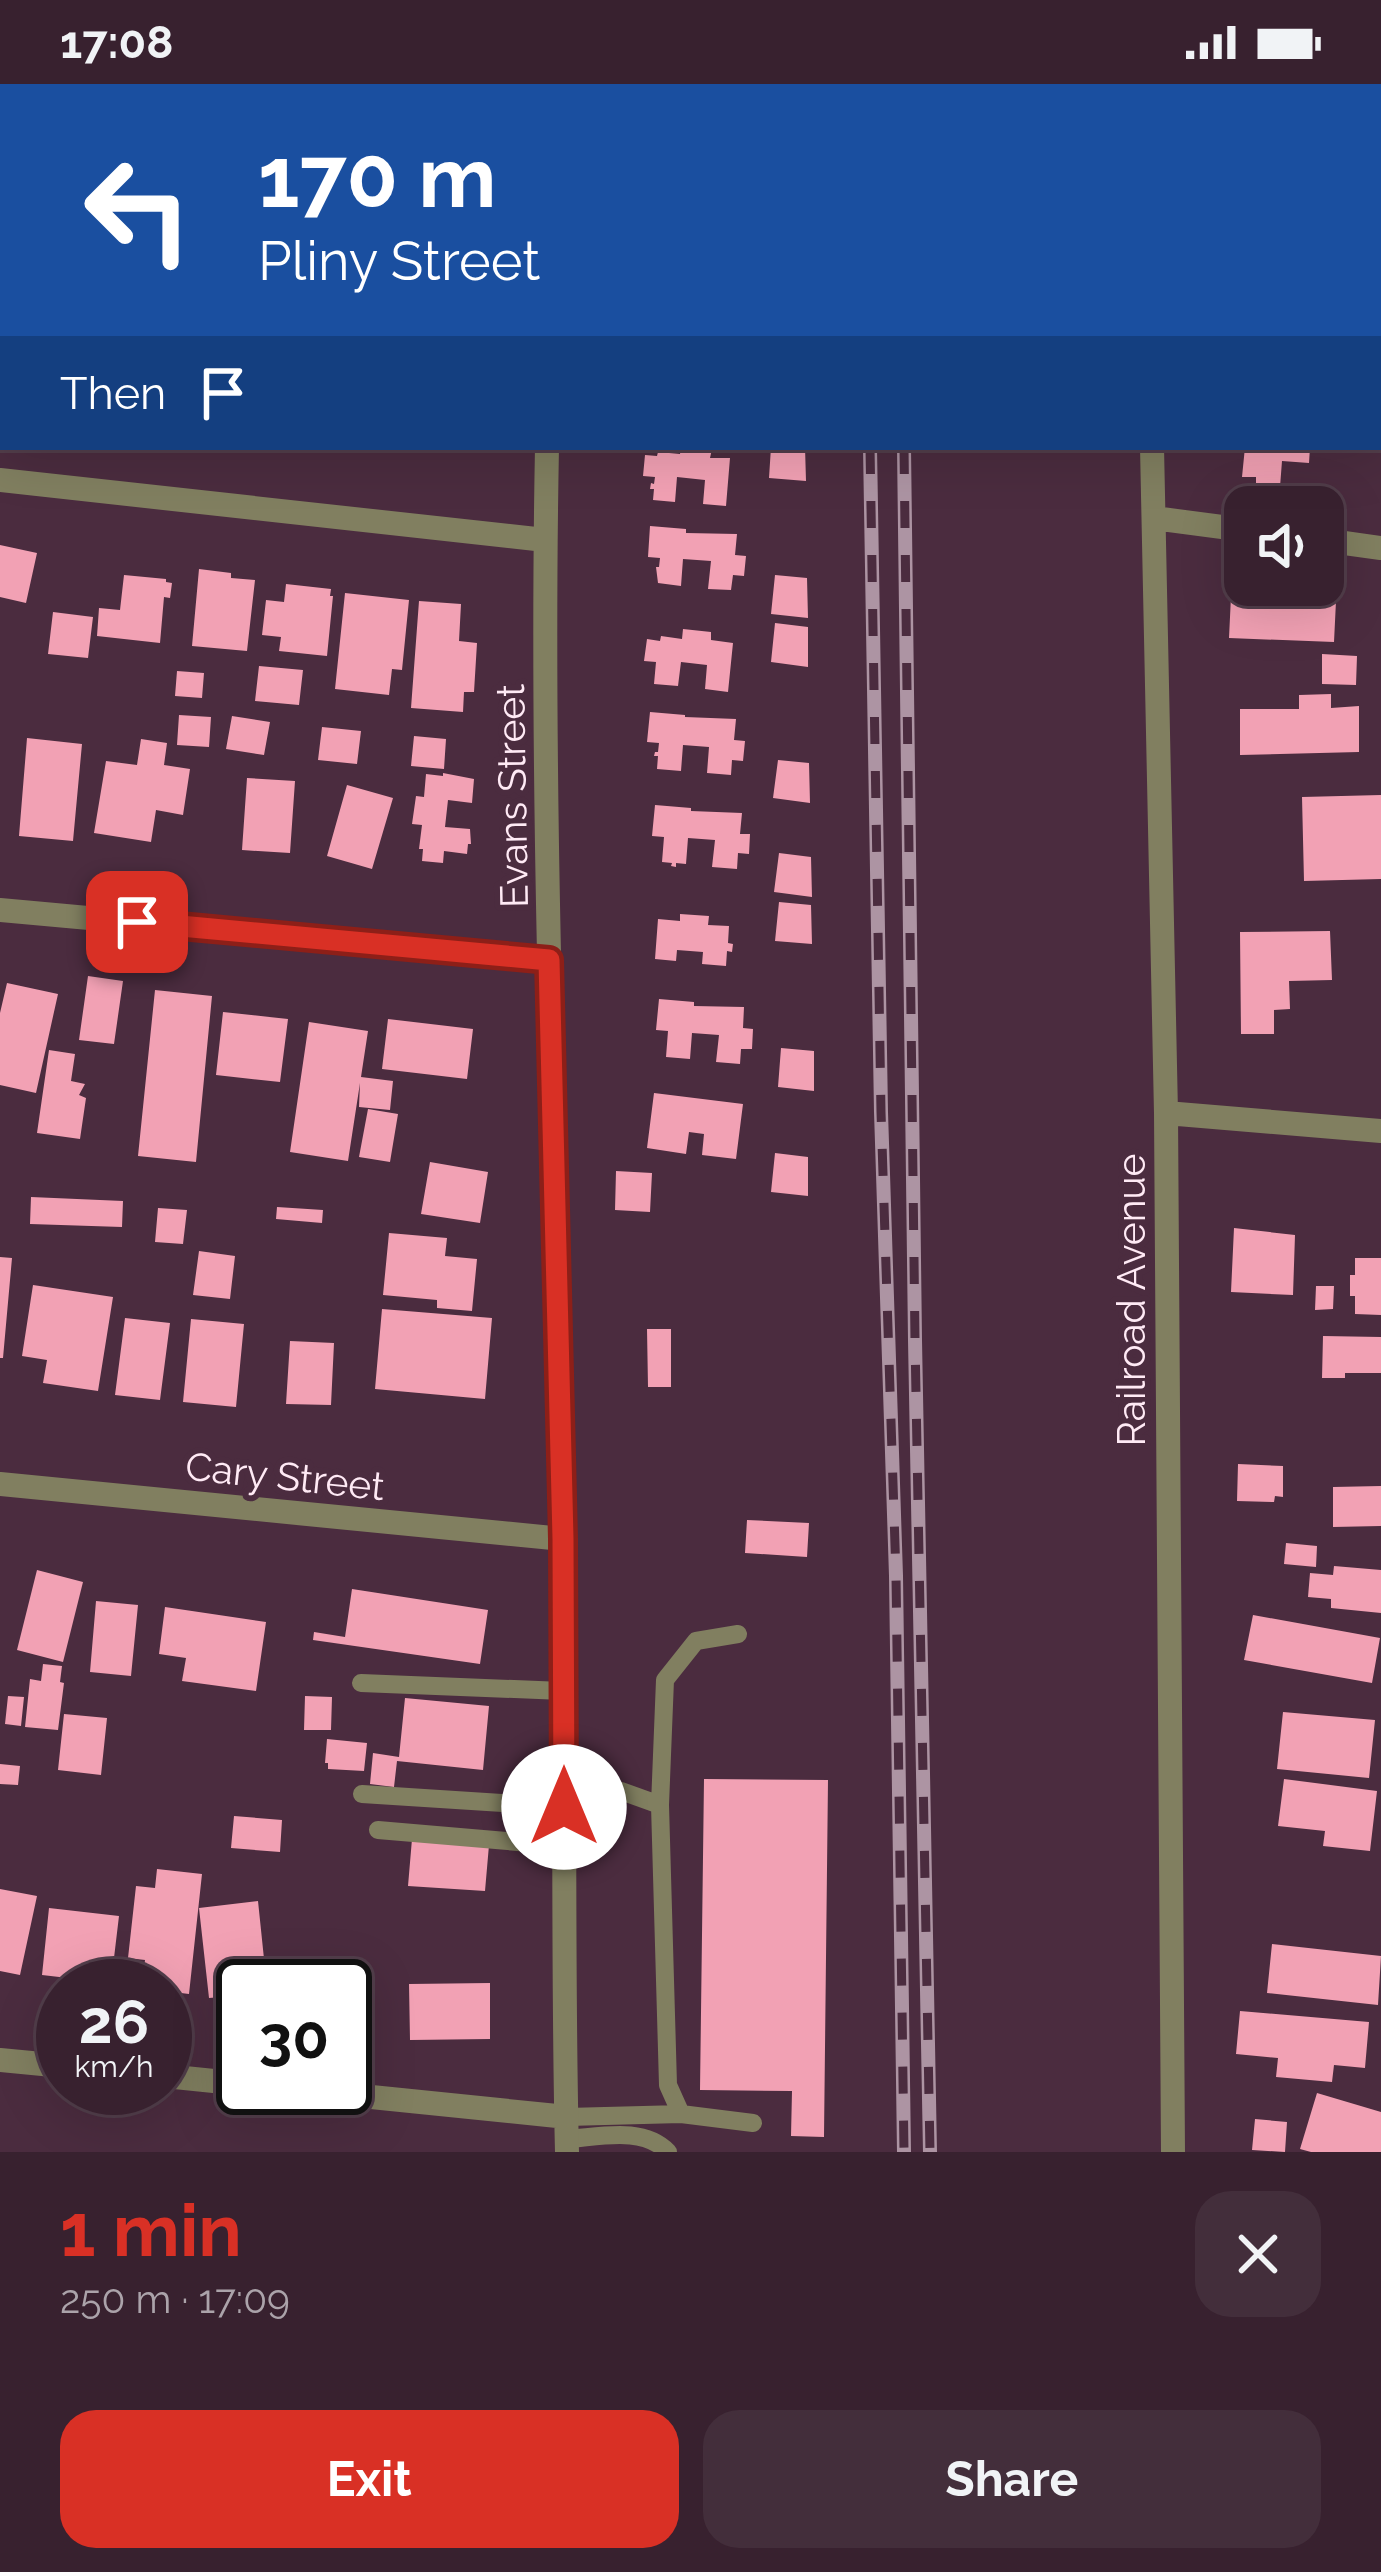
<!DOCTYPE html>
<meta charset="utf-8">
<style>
body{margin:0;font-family:Raleway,sans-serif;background:#432e3b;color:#f1f3f6;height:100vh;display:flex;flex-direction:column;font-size:45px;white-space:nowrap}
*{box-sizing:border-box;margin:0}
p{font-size:39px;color:#aba3aa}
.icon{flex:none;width:66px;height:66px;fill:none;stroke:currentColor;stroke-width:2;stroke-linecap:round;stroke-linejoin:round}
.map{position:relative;height:2068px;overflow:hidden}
.details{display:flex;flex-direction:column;background:#38212f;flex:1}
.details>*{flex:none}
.top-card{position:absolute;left:0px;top:0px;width:1383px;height:366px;box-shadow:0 12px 48px #0002,0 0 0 3px #523e4b;background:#1a4fa0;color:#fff;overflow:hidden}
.buttons{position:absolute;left:1224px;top:402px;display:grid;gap:24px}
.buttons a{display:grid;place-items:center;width:120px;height:120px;border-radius:24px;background:#38212f;box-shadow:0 12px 48px #0002,0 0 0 3px #523e4b;font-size:60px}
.speed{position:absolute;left:36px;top:1875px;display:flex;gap:24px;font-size:60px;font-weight:700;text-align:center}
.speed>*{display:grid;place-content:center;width:156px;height:156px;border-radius:50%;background:#38212f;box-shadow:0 12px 48px #0002,0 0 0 3px #523e4b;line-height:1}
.speed small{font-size:30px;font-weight:400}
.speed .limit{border:6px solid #111;border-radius:18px;background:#fff;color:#111}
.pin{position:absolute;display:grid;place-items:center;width:102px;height:102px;color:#fff;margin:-51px;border-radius:24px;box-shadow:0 6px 18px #0006}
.me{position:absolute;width:132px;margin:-66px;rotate:0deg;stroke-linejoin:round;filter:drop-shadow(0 0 9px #0008)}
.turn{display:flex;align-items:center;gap:42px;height:252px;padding:0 60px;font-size:54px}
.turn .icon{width:156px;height:156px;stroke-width:2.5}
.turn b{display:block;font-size:84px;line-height:102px}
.then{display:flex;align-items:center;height:114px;padding:0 60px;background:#0003;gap:24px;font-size:45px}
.round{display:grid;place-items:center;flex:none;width:126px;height:126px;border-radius:36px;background:#432e3b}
.summary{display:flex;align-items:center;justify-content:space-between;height:204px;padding:0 60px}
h1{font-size:72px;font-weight:700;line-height:90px;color:#d93025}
.primary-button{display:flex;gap:24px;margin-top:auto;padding:24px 60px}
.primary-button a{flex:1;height:138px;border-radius:36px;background:#d93025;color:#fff;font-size:48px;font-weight:700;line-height:138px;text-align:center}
.primary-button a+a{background:#432e3b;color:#f1f3f6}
.status{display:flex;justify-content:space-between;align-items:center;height:84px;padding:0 60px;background:#38212f;direction:ltr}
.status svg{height:33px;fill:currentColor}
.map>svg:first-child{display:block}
.building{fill:#f2a1b4}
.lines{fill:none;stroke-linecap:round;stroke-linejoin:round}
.service{stroke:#817f60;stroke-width:18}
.minor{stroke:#817f60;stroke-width:24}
.rail-casing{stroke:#ad94a3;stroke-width:14}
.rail{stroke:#4b2c3f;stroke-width:9;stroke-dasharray:27;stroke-linecap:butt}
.route-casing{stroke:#8d1f18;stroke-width:30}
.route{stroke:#d93025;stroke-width:21}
.labels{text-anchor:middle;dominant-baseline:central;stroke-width:12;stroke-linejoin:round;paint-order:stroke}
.street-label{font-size:39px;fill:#ffeaf5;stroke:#4b2c3f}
</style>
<div class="status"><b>17:08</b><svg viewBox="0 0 49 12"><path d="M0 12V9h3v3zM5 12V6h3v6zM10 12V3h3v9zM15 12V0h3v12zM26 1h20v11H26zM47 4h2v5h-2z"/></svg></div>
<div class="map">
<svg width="1381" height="2068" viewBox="0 0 1381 2068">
<rect width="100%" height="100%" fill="#4b2c3f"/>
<!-- building -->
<path class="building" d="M681,363l31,2 -2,9h20l-4,48 -23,-2 2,-24 -28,-3 -2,25 -22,-2 1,-11h-4l1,-6 3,1 1,-7 -12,-1 2,-21 12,1 1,-4 22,2z
M771,363h34l1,34 -37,-3z
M1245,363h65l-1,16 -27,-2 -2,26 -24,-1v-9h-14z
M650,442l36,3v4l51,1 -2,21 11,1 -2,20 -11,-1 -2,15 -23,-1 3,-28 -28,-2 -2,27 -23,-3 -2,-16h3l1,-9 -12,-1z
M0,461l37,8 -11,50 -26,-6z
M199,485l32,4v5l24,2 -8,71 -55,-5z
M124,491l42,4v3l6,1 -2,15 -6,-1 -4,46 -63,-7 2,-28 21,2z
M775,491l32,3 1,40 -37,-4z
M286,500l45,5 -1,7h3l-6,60 -48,-5 2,-14 -19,-2 4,-35 18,2z
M345,509l64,7 -7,70 -10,-1 -3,26 -54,-6z
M1231,512l105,5 -2,41 -105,-4z
M419,517l42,3 -2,37 18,2 -3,49h-10l-1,20 -52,-4z
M53,528l40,5 -5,41 -40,-4z
M775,539l33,4v40l-37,-5z
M683,545l28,3v8l22,3 -5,49 -23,-3 2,-24 -26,-3 -3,24 -24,-2 2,-22 -12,-1 3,-22 13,2 1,-5 21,3z
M1322,570l35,2 -1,29 -34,-1z
M259,582l44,4 -4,35 -44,-4z
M177,587l27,2 -2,25 -27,-2z
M1331,610v14l28,-2v46l-119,3v-46h59v-14z
M650,628l35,3v2l51,2 -2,21 11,1 -2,20 -11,-1 -1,15 -24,-2 2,-26 -26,-2 -2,26 -24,-2 1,-13h-4l1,-4h3l1,-9 -12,-1z
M179,631l32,2 -2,30 -32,-2z
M232,632l38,6 -6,33 -38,-6z
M322,643l39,4 -4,33 -39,-4z
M414,652l32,3 -2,30 -33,-3z
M27,654l55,6 -9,97 -54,-5z
M141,655l26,4 -3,22 26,4 -7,46 -27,-5 -5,32 -57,-9 12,-72 31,4z
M778,676l31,3 1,40 -37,-5z
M443,689l31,6 -2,24 -24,-3 -3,27 25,2 1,15h-3l-1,10 -23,-3 -1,12 -21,-2 1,-12h-4l3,-24 -10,-1 4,-28 8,1 2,-23 17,2z
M247,694l48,3 -5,72 -48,-3z
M347,701l46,13 -21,71 -45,-13z
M1381,711v84l-77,2 -2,-84z
M655,721l36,3v3l51,2 -2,21h10l-1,20 -11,-1 -1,16 -25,-2 3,-27 -27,-2 -2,26 -10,-1v4l-5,-1 1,-3 -10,-1 2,-25 -12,-1z
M779,769l32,4 1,40 -38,-5z
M779,818l32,3 1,39 -37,-3z
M680,830l29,2 -1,9 21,1 -1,17 5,1 -1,8 -5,-1 -1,15 -24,-2 1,-12 -26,-2 -1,11 -21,-2 3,-40 22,2z
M1330,847l2,49 -43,1 1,28 -16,1v24h-33l-1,-102z
M88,892l35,5 -9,63 -35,-4z
M7,899l51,11 -22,99 -36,-8v-72z
M155,906l57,6 -16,166 -58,-6z
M659,915l35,3v4l50,1 -1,21 10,1 -1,20h-11l-1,15 -24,-2 3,-27 -27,-2 -2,26 -24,-2 2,-26 -12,-1z
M223,928l65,7 -8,63 -64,-7z
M388,935l85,10 -6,50 -85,-10z
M309,938l59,9 -7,46 32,4 -3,29 -31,-3 1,-24 -12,78 -58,-9z
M781,964l33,3v40l-36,-4z
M49,966l26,4 -4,27 14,3 -6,11 7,3 -6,41 -43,-6z
M654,1009l89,11 -7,55 -34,-4 2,-21 -15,-2 -3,22 -39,-6z
M368,1025l30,5 -8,48 -31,-5z
M775,1069l33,4v39l-37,-4z
M430,1078l58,10 -8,51 -59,-9z
M616,1087l36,2 -2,39 -35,-2z
M31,1113l92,4 -1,26 -92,-3z
M277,1123l46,3 -1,13 -46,-4z
M158,1124l29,2 -4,34 -28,-2z
M1234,1144l61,7 -2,60 -62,-3z
M389,1149l58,5 -2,18 32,3 -5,52 -35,-3v-8l-54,-5z
M199,1167l36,5 -5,43 -37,-4z
M0,1173l12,1 -9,100h-3z
M1355,1174h26v57l-26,-1v-18h-5v-21h5z
M33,1201l80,12 -15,94 -55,-8 4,-23 -25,-4z
M1316,1202h18l-1,23 -18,1z
M382,1225l110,9 -7,81 -110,-10z
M125,1234l45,5 -10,77 -45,-5z
M191,1235l53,5 -8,83 -53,-5z
M647,1245h24v58h-23z
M1323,1252l58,1v36h-36v5h-23z
M290,1257l44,2 -3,62 -45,-1z
M1238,1380l45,2v31l-8,-1 -1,6 -37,-1z
M1381,1402v40l-48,1v-40z
M747,1436l62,3 -2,34 -62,-4z
M1286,1459l31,3 -1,21 -32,-3z
M1334,1482l47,4v43l-50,-5v-9l-23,-2 2,-24 23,2z
M37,1486l46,12 -20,80 -46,-12z
M352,1505l136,21 -8,54 -167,-24 1,-8 31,5z
M96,1517l42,4 -7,71 -41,-4z
M165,1523l101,15 -10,69 -74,-10 4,-23 -27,-4z
M1253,1531l127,23 -8,45 -128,-23z
M43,1580l19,2 -2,16 4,1 -6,47 -33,-3 5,-48 11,2z
M8,1612l16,1 -3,29 -16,-2z
M305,1612l27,1 -1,33h-27z
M405,1614l84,8 -6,64 -86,-9 -3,26 -24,-3 3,-31 26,4z
M1283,1628l92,8 -6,58 -92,-9z
M64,1630l43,4 -6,57 -43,-5z
M327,1655l40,4 -3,28 -36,-2v-6h-3z
M0,1680l20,2 -2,19 -18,-1z
M704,1695l124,1 -4,357 -33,-1 1,-45 -92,-1z
M1284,1695l93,12 -7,60 -47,-5 2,-15 -47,-5z
M234,1732l48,4 -2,32 -49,-4z
M412,1755l77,6 -4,46 -77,-5z
M157,1785l45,5 -13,120 -24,-3v-5h-23l3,-26 -17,-2 8,-72 19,2z
M0,1805l37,7 -17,79 -20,-4z
M258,1817l8,77 -33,3 1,15 -25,2 -10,-90z
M49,1824l70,8 -8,67 -69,-8z
M1272,1860l109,12 -3,49 -111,-12z
M490,1899v56l-80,1 -1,-56z
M1240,1927l129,11 -4,46 -31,-3 -2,17 -56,-5 2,-19 -42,-4z
M1317,2009l64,19v40h-70l-11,-3z
M1255,2035l32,3 -2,30 -33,-2z"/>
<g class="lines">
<!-- service -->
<path class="service" d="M114,3v-3
M0,210h3
M361,1599l202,8
M564,1705l57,2 39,14 8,280 13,29 72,9
M362,1710l202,13
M660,1721l5,-125 31,-39 42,-7
M378,1746l187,16
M567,2033l114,-3
M567,2055c33,-2 76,-13 101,13"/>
<!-- minor -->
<path class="minor" d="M553,0v3
M1133,0l2,3
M547,363c-7,363 9,726 16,1088 3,206 -1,411 4,617
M1152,363l14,666 7,1039
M0,396l545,60
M1154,434l91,12
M1323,456l58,8
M0,826l549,50
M1166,1029l215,18
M0,1400l563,55
M0,1976l63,6
M165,1992l78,8
M283,2004l284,29"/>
<defs>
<path id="rail" d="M865,0v3
M900,0v3
M870,363l11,665 15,464 8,576
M904,363l11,893 15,812"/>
</defs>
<!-- rail casing -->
<use href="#rail" class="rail-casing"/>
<!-- rail -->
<use href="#rail" class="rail"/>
</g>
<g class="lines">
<defs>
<path id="route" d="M137,838l412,38 14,579 1,268"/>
</defs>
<!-- route casing -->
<use href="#route" class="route-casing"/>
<!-- route -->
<use href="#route" class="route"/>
</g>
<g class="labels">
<!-- street labels -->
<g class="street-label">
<text transform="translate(512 712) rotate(-91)">Evans Street</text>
<text transform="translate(1131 1216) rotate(-90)">Railroad Avenue</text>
<text transform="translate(285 1392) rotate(6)">Cary Street</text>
</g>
</g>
</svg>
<div class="buttons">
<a><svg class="icon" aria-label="sound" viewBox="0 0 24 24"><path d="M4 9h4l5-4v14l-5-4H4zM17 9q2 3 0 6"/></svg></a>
</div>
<div class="speed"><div>26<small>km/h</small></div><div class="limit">30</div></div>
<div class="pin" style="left:137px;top:838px;background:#d93025"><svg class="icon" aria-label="arrive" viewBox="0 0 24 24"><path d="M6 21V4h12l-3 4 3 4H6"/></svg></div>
<svg class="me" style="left:564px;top:1723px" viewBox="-20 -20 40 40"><circle r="19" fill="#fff"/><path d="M0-13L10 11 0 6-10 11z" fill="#d93025"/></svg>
<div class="top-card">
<div class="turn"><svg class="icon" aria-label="left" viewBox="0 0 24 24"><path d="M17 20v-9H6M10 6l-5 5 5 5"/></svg><div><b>170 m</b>Pliny Street</div></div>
<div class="then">Then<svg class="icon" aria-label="arrive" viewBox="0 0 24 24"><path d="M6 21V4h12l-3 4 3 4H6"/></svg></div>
</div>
</div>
<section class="details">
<div class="summary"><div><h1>1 min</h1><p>250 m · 17:09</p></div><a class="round"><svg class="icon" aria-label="close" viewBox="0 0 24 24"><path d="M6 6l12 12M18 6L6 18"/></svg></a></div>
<div class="primary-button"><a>Exit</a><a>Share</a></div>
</section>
